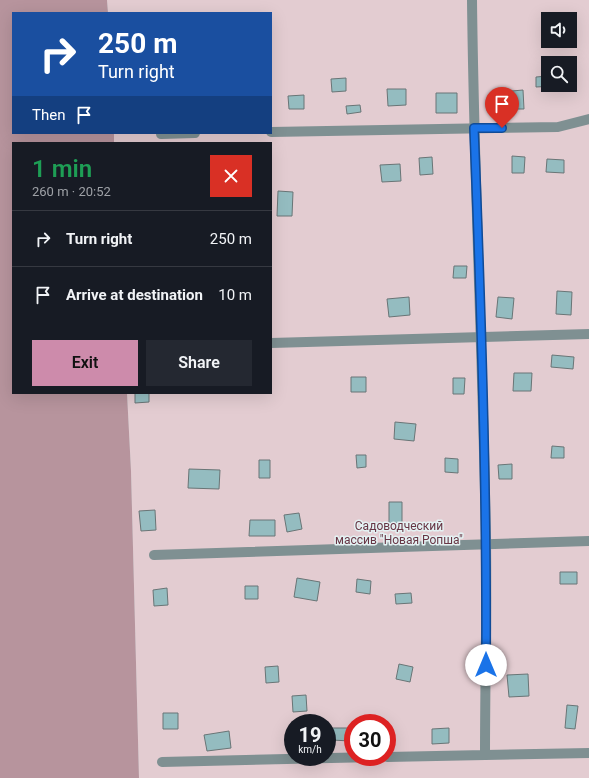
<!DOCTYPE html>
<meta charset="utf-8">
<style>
body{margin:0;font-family:Roboto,sans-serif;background:#242831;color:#f1f3f6;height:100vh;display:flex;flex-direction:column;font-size:15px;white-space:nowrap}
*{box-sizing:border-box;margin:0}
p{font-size:13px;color:#9ea1a6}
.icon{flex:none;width:22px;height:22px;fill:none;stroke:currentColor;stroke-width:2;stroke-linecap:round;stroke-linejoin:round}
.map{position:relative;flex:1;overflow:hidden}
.side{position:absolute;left:12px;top:142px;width:260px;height:252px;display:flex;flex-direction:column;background:#171b24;border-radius:0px;box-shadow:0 4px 16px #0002}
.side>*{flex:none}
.guide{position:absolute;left:12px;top:12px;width:260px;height:122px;border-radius:0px;box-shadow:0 4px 16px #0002;background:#1a4fa0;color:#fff;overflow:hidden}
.controls{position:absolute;left:541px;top:12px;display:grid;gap:8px}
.controls a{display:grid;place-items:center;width:36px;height:36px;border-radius:0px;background:#171b24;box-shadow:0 4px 16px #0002;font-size:20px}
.speed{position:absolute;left:284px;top:714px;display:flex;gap:8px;font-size:20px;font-weight:700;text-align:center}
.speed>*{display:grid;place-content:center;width:52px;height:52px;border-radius:50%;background:#171b24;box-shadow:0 4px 16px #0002;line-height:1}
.speed small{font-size:10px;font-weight:400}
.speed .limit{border:6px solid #d22;background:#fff;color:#111}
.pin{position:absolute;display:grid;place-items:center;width:34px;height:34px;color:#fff;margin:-41px -17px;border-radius:50% 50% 50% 0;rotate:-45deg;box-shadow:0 0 4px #0007}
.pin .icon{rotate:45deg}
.me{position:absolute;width:44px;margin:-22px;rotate:0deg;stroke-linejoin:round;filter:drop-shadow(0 0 3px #0008)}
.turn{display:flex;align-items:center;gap:14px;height:84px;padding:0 20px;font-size:18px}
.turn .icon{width:52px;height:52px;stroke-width:2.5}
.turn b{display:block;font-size:28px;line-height:34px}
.then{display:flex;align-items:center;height:38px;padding:0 20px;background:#0003;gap:8px;font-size:15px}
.round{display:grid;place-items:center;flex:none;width:42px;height:42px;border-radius:0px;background:#242831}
.overview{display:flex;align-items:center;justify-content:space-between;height:68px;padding:0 20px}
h1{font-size:24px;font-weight:600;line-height:30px;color:#1e9e55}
.cta{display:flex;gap:8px;margin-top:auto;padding:8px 20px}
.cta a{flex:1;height:46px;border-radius:0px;background:#cd8bab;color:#111;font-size:16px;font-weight:600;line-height:46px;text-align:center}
.cta a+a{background:#242831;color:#f1f3f6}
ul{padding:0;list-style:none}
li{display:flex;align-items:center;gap:12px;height:56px;padding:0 20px;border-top:1px solid #363941}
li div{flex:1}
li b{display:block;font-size:15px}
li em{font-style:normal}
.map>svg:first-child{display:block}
.green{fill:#e3ccd1;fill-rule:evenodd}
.forest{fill:#b7949d}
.building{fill:#94bcc0;stroke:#697576}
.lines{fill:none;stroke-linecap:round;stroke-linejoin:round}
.street{stroke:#7f9092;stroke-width:10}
.route-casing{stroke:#114b97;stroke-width:10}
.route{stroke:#1a73e8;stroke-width:7}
.labels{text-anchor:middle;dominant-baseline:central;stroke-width:3;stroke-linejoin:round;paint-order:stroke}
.park-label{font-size:12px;fill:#673544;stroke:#e4f2f3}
</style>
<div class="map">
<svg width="589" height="778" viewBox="0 0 589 778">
<rect width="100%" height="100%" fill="#d7e5e6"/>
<!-- green -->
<path class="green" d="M107,0h482v778h-450l-8,-307 -4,-78h144v-250h-157v-10h157v-120h-163zM548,19h22v22h-22zM548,63h22v22h-22zM293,723h34v34h-34zM353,723h34v34h-34z"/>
<!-- forest -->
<path class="forest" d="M0,0h107l1,13h-95v120h101v10h-101v250h114l4,78 8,307h-139z"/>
<!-- building -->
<path class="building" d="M548,76v9h7v1l-19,1v-10z
M346,78v13l-14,1 -1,-13z
M387,89h19v16l-18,1z
M523,90l1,19h-11l-1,-18z
M436,93h21v20h-21z
M304,95v14h-15l-1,-13z
M360,105l1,7 -14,2 -1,-8z
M512,156l13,1 -1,16h-12z
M432,157l1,17 -13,1 -1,-17z
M547,159l17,1v13l-18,-1z
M400,164l1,17 -19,1 -2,-17z
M278,191l15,1 -1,24h-15z
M454,266h13l-1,12h-13z
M557,291l15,1 -1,23 -15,-1z
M409,297l1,18 -21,2 -2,-18z
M498,297l16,1 -2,21 -16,-2z
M552,355l22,2 -1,12 -22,-2z
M514,373h18l-1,18h-18z
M351,377h15v15h-15z
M453,378h12l-1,16h-11z
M135,393h14v9l-14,1z
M395,422l21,2 -2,17 -20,-2z
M552,446l12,1v11h-13z
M356,455h10v12l-9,1z
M445,458l13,1v14l-13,-1z
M259,460h11v18h-11z
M512,464v15h-13l-1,-14z
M189,469l31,1 -1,19 -31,-1z
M389,502h13v21h-13z
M155,510l1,20 -15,1 -2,-20z
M299,513l3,16 -15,3 -3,-17z
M250,520h25v16h-26z
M560,572h17v12h-17z
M297,578l23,4 -3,19 -23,-4z
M357,579l14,2 -1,13 -14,-2z
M245,586h13v13h-13z
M167,588l1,17 -14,1 -1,-16z
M411,593l1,10 -16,1 -1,-10z
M399,664l14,3 -3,15 -14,-3z
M278,666l1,16 -13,1 -1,-16z
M528,674l1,22 -20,1 -2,-22z
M306,695l1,16 -14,1 -1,-16z
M567,705l11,1 -3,23 -10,-1z
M163,713h15v16h-15z
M332,728h18v13l-18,-1z
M449,728v15l-17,1v-15z
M229,731l2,17 -24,3 -3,-16z"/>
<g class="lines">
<!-- street -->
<path class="street" d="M472,0c2,181 11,361 14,542 1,71 -1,142 -1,213
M271,132l287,-5 31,-8
M161,134l34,-1
M271,343l318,-9
M154,555l435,-14
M387,757l202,-4
M162,762l212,-5"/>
</g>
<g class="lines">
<defs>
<path id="route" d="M486,665c1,-179 -5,-358 -12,-537h28"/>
</defs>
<!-- route casing -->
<use href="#route" class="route-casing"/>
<!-- route -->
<use href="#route" class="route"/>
</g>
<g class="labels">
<!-- park labels -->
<g class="park-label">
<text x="399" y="526">Садоводческий<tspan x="399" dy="14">массив "Новая Ропша"</tspan></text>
</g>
</g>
</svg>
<div class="controls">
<a><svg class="icon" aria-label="sound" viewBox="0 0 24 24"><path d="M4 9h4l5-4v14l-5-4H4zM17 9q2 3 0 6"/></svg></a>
<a><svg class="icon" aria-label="search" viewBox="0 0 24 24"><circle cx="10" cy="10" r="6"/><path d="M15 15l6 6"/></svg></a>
</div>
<div class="speed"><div>19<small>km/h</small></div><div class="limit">30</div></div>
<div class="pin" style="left:502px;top:128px;background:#d93025"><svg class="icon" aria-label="arrive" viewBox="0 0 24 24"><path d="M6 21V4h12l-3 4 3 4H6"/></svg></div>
<svg class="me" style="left:486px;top:665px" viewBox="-20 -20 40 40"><circle r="19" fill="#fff"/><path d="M0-13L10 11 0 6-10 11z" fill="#1a73e8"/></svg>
<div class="guide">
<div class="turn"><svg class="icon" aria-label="right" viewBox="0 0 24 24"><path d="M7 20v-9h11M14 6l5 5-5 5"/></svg><div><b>250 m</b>Turn right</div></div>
<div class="then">Then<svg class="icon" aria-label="arrive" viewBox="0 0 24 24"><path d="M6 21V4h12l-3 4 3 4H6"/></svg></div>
</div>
<section class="side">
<div class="overview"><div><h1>1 min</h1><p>260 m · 20:52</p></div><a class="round" style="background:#d93025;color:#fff"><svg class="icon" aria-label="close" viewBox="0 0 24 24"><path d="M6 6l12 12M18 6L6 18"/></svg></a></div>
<ul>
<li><svg class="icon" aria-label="right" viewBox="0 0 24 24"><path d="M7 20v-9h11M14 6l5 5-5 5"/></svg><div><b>Turn right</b></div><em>250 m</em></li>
<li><svg class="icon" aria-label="arrive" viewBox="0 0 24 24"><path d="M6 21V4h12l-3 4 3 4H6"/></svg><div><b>Arrive at destination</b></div><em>10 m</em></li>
</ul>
<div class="cta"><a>Exit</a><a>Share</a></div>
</section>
</div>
